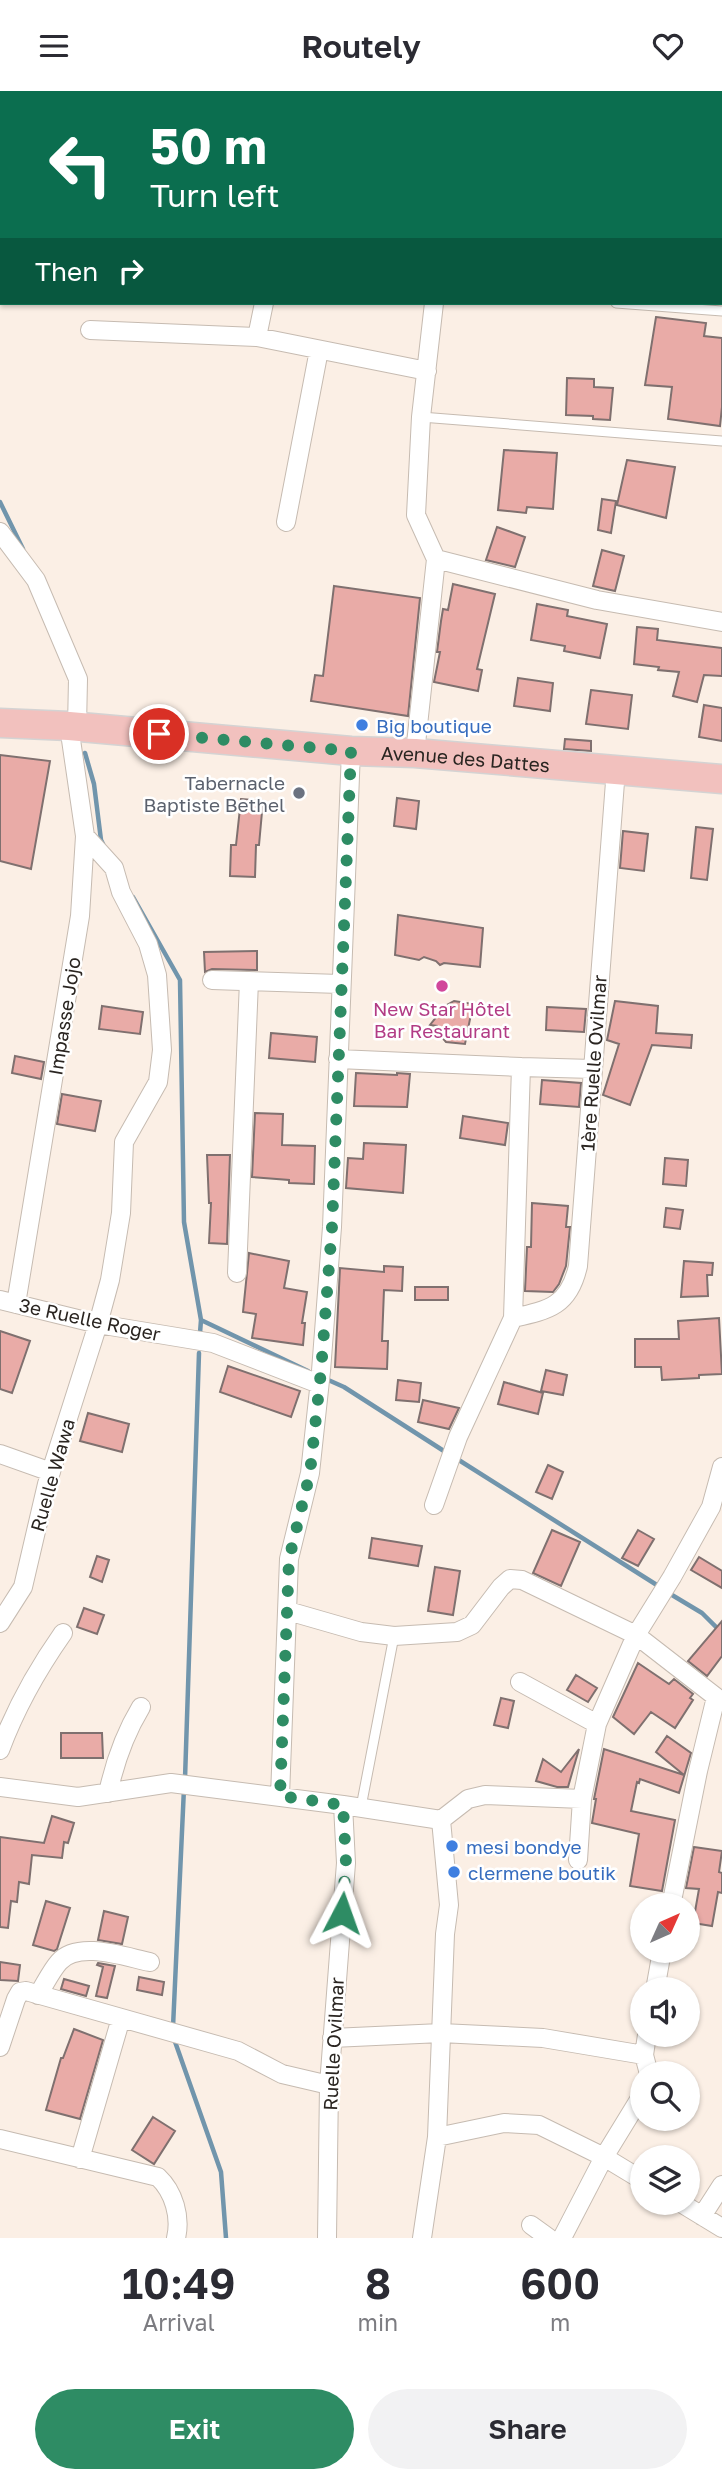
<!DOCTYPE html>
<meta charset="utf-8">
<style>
body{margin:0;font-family:"Golos Text",sans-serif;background:#f2f2f3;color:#2b2b33;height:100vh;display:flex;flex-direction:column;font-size:26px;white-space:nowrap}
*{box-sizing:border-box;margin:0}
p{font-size:23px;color:#7c7c81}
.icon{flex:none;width:38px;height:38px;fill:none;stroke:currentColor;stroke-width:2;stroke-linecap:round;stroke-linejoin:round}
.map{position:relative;height:2147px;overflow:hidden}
.sheet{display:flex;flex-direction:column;background:#fff;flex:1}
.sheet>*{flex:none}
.hud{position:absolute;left:0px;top:0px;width:723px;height:214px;box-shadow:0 2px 5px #0004;background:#0b6e4f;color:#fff;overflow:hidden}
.needle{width:46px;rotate:45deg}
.fabs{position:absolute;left:630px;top:1802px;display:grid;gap:14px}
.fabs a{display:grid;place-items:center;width:70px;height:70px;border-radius:50%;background:#fff;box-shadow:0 2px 5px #0004;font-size:35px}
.pin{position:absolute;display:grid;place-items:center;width:60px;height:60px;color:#fff;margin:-30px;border:4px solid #fff;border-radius:50%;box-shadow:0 2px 7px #0007}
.me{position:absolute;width:77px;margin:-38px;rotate:4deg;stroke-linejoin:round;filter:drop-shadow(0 0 5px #0008)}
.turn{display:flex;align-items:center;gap:24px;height:147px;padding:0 35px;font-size:32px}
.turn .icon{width:91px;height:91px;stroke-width:2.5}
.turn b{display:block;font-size:49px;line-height:60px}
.then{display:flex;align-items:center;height:66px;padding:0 35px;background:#0003;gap:14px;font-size:26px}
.eta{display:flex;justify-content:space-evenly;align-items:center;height:119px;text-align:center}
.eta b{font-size:42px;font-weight:600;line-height:49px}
.button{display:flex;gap:14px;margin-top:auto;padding:14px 35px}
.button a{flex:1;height:80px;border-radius:42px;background:#2e8c64;color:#fff;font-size:28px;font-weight:600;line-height:80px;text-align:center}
.button a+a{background:#f2f2f3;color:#2b2b33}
header{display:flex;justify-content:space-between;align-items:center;height:91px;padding:0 35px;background:#fff;font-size:32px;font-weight:600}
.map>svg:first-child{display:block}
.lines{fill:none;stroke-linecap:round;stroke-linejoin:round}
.stream{stroke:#7195ac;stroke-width:4.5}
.building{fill:#e9aba7;stroke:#7f706f;stroke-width:2}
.service-casing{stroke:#c6bbb1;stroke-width:11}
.minor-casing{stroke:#c6bbb1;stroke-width:20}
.primary-casing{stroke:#d4d3d3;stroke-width:31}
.service{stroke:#fff;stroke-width:9}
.minor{stroke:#fff;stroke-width:18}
.primary{stroke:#f2c1be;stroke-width:28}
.route{stroke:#2e8c64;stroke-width:12;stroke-dasharray:0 21.6}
.shop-dot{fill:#3f7fe0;stroke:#fff;stroke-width:2.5}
.worship-dot{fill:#6b7280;stroke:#fff;stroke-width:2.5}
.hotel-dot{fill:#d1479c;stroke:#fff;stroke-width:2.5}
.labels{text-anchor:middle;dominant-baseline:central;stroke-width:5;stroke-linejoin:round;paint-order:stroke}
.shop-label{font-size:19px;fill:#366cbe;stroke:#fff;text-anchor:start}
.street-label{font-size:19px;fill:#2a2521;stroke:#fff}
.worship-label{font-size:19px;fill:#5b616d;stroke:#fff;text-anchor:end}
.hotel-label{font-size:19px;fill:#b23c85;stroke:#fff}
</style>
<header><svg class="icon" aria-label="menu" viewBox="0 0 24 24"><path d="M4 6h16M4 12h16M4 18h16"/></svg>Routely<svg class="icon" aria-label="heart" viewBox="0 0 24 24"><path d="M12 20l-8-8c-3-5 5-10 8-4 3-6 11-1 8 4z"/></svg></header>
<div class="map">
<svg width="722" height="2147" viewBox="0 0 722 2147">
<rect width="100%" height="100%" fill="#fbefe5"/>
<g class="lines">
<!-- stream -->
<path class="stream" d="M384,0l2,2
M0,411l23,47
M85,662l9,31 7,56 2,4
M133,806l47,83 4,242 17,98 -1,13
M201,1229l107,51
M326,1288l18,8 103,66
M454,1366l206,130
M667,1501l35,21 20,20
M185,1688l14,-426
M173,1936l11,-239
M173,1945l48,136 5,66"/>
</g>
<!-- building -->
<path class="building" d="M656,226l50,6 -2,13 18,2v69l-2,19 -52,-7 4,-32 -27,-2z
M567,287l27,1v8l19,1 -3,32 -17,-1v-3l-27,-1z
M504,359l53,3 -4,56 -26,-2 -1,6 -28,-3z
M627,369l48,7 -9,51 -49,-13z
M602,408l14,2 -5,32 -13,-3z
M497,436l28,10 -10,30 -29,-7z
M602,459l22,6 -9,35 -22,-5z
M453,493l42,10 -18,75 5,1 -4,21 -44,-9 6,-30h-3l4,-31 2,-12 5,1z
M334,495l86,12 -12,118 -97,-15 4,-26 8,1z
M537,513l31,6 -1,6 40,8 -7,34 -36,-7 1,-5 -34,-6z
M637,536l21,2 -1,11 65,8v28l-18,-1 -7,27 -24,-6 6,-24 -21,-2 1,-3 -25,-3z
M518,587l35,5 -3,28 -36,-5z
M591,599l41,5 -4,34 -42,-5z
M704,614l18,3v33l-23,-4z
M565,648l26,2v10l-27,-2z
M0,664l50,6 -19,108 -31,-8z
M397,707l22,3 -3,28 -22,-3z
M241,708l22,2 -4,44h-3l-1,32 -25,-1 1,-31h5z
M696,736l17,2 -6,51 -16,-2z
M623,740l25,3 -4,37 -24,-3z
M398,824l85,13 -3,39 -36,-4 -4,2 -4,-4 -12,-4 -5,3 -24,-5z
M257,860v19l-45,-1 -7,3 -1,-20z
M454,910l19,3 -8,40 -19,-2 -6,-7 -3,-9 -7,-1 15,-19z
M615,910l43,5 -2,27 36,2 -1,13 -39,-3 -22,60 -27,-10 16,-51 -12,-4z
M102,915l41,6 -3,22 -41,-5z
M547,916l39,2 -2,23 -38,-2z
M271,942l46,4 -2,25 -46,-4z
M15,965l29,6 -3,17 -29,-6z
M356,982l41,2v-2l13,1 -3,33 -53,-1z
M542,989l39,3 -2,24 -39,-3z
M62,1003l39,7 -6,30 -38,-7z
M255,1022l28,1 -1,31 33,1 -1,38 -25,-1v-3l-37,-3z
M463,1025l45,7 -3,22 -45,-7z
M364,1052l42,2 -3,48 -57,-5 2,-30 15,1z
M207,1064h23l-3,89 -18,-1 2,-40h-2z
M665,1067l23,2 -2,26 -23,-2z
M532,1112l36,3 -2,21h4l-4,39 -7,18 -6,8 -28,-1 2,-44h4z
M666,1117l17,2 -3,19 -16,-2z
M249,1162l40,8 -5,27 23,4 -5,31h3l-2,22 -51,-7 4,-24 -13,-2z
M684,1170l29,2 -1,12h-5l1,21 -27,1z
M384,1175l19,1 -1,24 -18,-1 -2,51h6l-1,28 -52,-2 5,-99 44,4z
M415,1196h33v13h-33z
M719,1227l3,56 -23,1v3l-37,2 -1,-13h-26v-28h44l-1,-18z
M0,1240l30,10 -18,52 -12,-4z
M228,1275l72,25 -9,26 -71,-25z
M546,1279l21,5 -4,20 -22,-4z
M398,1289l23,3 -2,19 -23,-2z
M504,1291l39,11 -5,21 -40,-10z
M423,1309l36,8 -10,21 -31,-7z
M88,1322l41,11 -7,28 -42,-11z
M548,1374l15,7 -11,27 -16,-7z
M552,1439l28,12 -19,44 -28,-13z
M638,1439l16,9 -16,27 -16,-8z
M372,1447l50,8 -4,20 -49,-8z
M97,1465l12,4 -7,22 -12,-5z
M699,1466l23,14v17l-31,-18z
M435,1476l25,4 -7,44 -25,-4z
M84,1517l20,7 -7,19 -20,-7z
M722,1530v35l-15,20 -19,-15z
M638,1572l31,21 5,-5 19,15 -3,4 3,2 -18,28 -24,-16 -17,22 -21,-17z
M576,1584l21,13 -9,14 -21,-12z
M501,1607l13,3 -6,27 -14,-3z
M61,1642h41l1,25h-42z
M667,1645l24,17 -12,40 -39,-14 -1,4 -2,-1 -6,29 44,9 -13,71 -32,-5 9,-52 -47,-11 4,-24h-2l10,-50 80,26 -28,-23z
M579,1658l-11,38h-11l-21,-6 7,-22 18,13z
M52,1725l22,7 -6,20 -4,-1 -2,16 -30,-3 -3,29 -10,-2 -2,20 -6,-1 -3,27 -8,-1v-90l44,6z
M694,1756l28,4 -3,21 3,1v20l-4,-1 -6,34 -19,-3 6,-34 -13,-1z
M46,1810l24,7 -13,41 -3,2 -21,-6z
M104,1820l24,6 -6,27 -24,-4z
M0,1871l20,3 -2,16 -18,-1z
M98,1872l17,3 -8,32 -11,-2 7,-29 -6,-2z
M139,1886l25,5 -2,13 -25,-5z
M64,1888l25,7 -3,10 -25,-7z
M74,1938l29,11 -23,79 -34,-9 15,-52h2z
M153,2026l22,14 -21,33 -22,-14z"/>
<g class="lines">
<defs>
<path id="service" d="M616,212l106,8
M421,326l301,24
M361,1716l33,-171"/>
<path id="minor" d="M66,0l2,2
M179,2l2,-2
M319,2l1,-2
M462,2v-2
M0,92l2,2
M721,99h1
M90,239l167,7 170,34
M257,246l7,-34
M286,431l33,-172
M0,441l36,48 42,99 -1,48
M436,468l161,41 125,22
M415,662l21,-194 -20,-44 5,-98 13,-114
M212,889l128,4
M338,968l183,8 -8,251 -55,119 -24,68
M521,976l72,2
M237,1182l12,-292
M0,1209l98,24 115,19 106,41
M16,1213l64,-388 5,-80 -16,-110
M513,1227c36,-8 56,-12 65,-52l38,-497
M0,1363l51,18
M288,1520l73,21 33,4 63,-4 15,-7 29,-38 9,-8 12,1 114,55 80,62 -18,74 -27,135
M0,1532l23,-36 24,-103 51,-160 12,-44 11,-67 3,-71 34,-60 4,-32 -5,-75 -9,-31 -27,-52 -7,-24 -29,-32
M520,1591l77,42
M0,1659c16,-43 37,-80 63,-117
M0,1696l78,10 93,-14 172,22
M108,1702c7,-32 16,-58 33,-86
M280,1705l9,-237 21,-86 11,-102 11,-144 19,-476
M578,1769l4,-61
M655,1899l7,-39
M38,1904c7,-11 13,-24 21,-33 19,-22 66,-5 91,0
M647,1944l-3,20 5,19
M332,1947l109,-5 102,5 101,17
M0,1956l16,-48 4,-7 6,-1 212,60 44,23 47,11
M437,2046l8,-203 4,-29 -8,-85
M0,2048l158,38c16,15 23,40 18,61
M80,2068l41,-141
M681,2112l41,25
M702,2125l20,-31
M531,2134l18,13
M327,2147l2,-153 17,-222 -3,-58 98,15 27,-21 17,-4 97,4 15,-75 39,-89 36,-58 39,-70 11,-40
M422,2147l15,-101 67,-14 35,2 65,32 38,23
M562,2147l42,-81 38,-62"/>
<g id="primary">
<path id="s1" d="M0,632l69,3 282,25 64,2 307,26"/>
</g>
</defs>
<!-- service casing -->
<use href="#service" class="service-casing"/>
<!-- minor casing -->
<use href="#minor" class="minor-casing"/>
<!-- primary casing -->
<use href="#primary" class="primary-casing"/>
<!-- service -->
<use href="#service" class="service"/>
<!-- minor -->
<use href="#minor" class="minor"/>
<!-- primary -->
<use href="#primary" class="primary"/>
</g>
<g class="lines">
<!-- route -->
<path class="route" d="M159,643l192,17 -19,476 -11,144 -11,102 -21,86 -9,237 63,9 3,58 -4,50"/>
</g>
<!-- markers -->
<g class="shop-dot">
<circle cx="362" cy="634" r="7"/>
<circle cx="452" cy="1755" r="7"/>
<circle cx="454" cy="1781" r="7"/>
</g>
<circle class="worship-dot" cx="299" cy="702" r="7"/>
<circle class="hotel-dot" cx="442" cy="895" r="7"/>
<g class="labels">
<!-- shop labels -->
<g class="shop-label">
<text x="376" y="634">Big boutique</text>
<text x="466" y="1755">mesi bondye</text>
<text x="468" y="1781">clermene boutik</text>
</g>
<!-- street labels -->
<g class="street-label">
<text stroke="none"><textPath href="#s1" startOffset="467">Avenue des Dattes</textPath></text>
<text transform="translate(64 925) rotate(-81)">Impasse Jojo</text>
<text transform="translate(593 972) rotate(-86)">1ère Ruelle Ovilmar</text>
<text transform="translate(90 1228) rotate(12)">3e Ruelle Roger</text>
<text transform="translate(52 1384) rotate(-74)">Ruelle Wawa</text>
<text transform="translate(333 1953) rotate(-87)">Ruelle Ovilmar</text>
</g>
<!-- worship labels -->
<g class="worship-label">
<text x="285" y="691">Tabernacle<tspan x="285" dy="22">Baptiste Bethel</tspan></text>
</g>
<!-- hotel labels -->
<g class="hotel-label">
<text x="442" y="917">New Star Hôtel<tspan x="442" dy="22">Bar Restaurant</tspan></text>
</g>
</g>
</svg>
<div class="fabs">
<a><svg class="needle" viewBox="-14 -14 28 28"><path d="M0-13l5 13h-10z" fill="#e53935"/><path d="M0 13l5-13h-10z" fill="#7c7c81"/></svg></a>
<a><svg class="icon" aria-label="sound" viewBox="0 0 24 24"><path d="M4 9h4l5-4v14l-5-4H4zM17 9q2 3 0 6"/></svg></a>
<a><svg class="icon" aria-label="search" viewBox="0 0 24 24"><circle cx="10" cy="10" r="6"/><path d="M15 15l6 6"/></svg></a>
<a><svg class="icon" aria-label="layers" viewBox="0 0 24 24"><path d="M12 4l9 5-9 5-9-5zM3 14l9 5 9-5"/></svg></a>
</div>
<div class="pin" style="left:159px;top:643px;background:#d93025"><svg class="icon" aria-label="arrive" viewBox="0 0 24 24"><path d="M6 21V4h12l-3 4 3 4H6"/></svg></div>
<svg class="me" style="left:342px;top:1822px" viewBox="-20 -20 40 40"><path d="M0-17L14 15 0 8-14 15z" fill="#2e8c64" stroke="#fff" stroke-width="4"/></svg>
<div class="hud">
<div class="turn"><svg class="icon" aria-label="left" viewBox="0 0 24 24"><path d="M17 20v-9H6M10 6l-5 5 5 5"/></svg><div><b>50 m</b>Turn left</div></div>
<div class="then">Then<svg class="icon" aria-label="right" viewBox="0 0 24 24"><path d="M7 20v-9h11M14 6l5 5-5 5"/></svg></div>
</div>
</div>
<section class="sheet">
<div class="eta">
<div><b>10:49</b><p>Arrival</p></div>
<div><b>8</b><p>min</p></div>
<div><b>600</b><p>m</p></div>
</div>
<div class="button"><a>Exit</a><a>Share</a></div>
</section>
